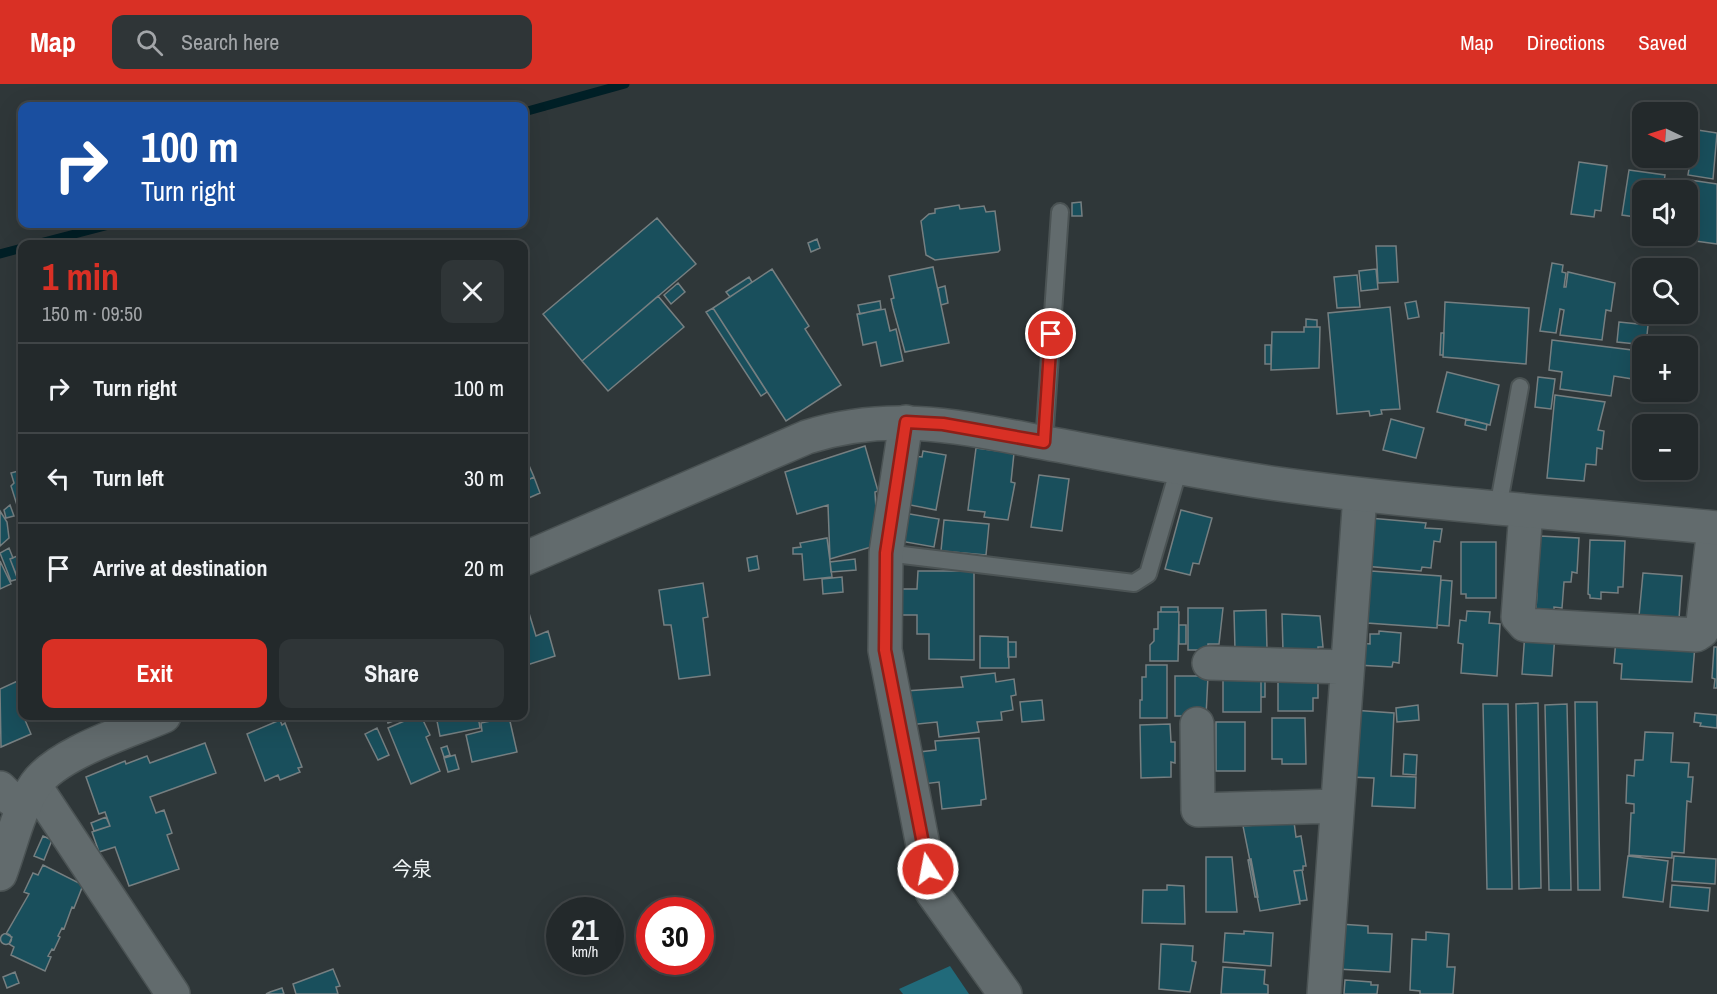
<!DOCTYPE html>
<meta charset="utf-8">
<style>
body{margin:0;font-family:"Archivo Narrow","Noto Sans JP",sans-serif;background:#2f3537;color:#f1f3f6;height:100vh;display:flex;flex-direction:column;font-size:22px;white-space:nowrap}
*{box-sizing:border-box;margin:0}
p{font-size:20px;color:#a3a6a9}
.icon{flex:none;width:33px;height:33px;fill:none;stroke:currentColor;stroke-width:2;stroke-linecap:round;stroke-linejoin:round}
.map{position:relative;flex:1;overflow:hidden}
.details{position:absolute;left:18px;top:156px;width:510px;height:480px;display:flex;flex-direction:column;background:#23292b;border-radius:12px;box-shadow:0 6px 24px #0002,0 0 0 2px #404547}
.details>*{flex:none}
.guide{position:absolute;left:18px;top:18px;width:510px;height:126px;border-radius:12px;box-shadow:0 6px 24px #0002,0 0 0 2px #404547;background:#1a4fa0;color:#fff;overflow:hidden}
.needle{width:39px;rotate:274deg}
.fabs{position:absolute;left:1632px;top:18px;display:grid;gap:12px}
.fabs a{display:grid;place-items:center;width:66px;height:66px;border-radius:12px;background:#23292b;box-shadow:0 6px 24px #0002,0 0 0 2px #404547;font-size:30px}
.speed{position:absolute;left:546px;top:813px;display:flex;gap:12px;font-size:30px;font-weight:700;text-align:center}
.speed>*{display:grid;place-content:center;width:78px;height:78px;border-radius:50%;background:#23292b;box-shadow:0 6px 24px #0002,0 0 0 2px #404547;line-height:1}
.speed small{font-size:15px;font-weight:400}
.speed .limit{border:9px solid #d22;background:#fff;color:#111}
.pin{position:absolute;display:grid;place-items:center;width:51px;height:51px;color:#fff;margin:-26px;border:3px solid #fff;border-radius:50%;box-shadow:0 2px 6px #0007}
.me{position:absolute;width:66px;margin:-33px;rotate:349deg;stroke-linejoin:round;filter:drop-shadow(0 0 4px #0008)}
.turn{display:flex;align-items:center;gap:21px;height:126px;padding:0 24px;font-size:27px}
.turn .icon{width:78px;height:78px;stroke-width:2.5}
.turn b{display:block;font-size:42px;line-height:51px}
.round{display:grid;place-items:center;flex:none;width:63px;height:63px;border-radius:12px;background:#2f3537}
.summary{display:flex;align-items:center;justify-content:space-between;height:102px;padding:0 24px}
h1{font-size:36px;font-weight:800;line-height:45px;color:#d93025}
.primary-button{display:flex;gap:12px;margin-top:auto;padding:12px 24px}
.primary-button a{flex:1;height:69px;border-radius:12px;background:#d93025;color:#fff;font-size:24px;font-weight:800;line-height:69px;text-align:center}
.primary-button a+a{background:#2f3537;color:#f1f3f6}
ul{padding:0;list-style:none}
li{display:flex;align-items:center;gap:18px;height:90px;padding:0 24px;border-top:2px solid #404547}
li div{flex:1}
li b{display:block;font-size:22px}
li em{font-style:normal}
header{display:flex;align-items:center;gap:36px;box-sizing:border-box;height:84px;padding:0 30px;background:#d93025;color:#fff}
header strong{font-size:28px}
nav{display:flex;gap:33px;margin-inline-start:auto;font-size:21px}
.search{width:420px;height:54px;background:#2f3537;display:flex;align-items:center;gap:15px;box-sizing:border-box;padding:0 21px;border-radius:12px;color:#a3a6a9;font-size:22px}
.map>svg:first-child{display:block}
.green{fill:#216a7a}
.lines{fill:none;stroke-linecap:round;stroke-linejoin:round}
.stream{stroke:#001f26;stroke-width:9}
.building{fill:#194f5c;stroke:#767f81;stroke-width:1.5}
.service-casing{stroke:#4b5354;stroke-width:20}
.minor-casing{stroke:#4b5354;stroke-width:36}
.tertiary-casing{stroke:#4b5354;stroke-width:36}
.service{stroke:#626b6d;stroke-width:16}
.minor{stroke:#626b6d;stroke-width:33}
.tertiary{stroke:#626b6d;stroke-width:33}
.route-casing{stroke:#8d1f18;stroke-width:15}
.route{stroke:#d93025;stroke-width:10}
.labels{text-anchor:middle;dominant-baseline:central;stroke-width:6;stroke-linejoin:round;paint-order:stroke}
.quarter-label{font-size:20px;fill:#f1f6f7;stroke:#2f3739}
</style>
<header>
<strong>Map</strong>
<div class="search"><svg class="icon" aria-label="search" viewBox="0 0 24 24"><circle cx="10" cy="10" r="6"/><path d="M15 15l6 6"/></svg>Search here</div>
<nav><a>Map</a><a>Directions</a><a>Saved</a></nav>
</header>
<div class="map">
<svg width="1717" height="910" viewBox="0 0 1717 910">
<rect width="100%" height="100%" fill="#2f3739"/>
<!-- green -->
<path class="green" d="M950,882l19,28h-66l-4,-5z"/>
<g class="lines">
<!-- stream -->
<path class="stream" d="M524,28l101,-28
M36,160l77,-20
M0,170l22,-6"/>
</g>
<!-- building -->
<path class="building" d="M1691,45l26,4 -4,46 -25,-4 2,-12 -10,-1 1,-4h7z
M1579,78l28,4 -6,45 -6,-1 -1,7 -23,-3z
M1629,86l36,5 -2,15h-21v28l-20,-3z
M1690,96l27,4v60l-36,-5v-3h7z
M1081,118l1,14h-10v-13z
M959,121l1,4 24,-3 2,6 9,-1 5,39 -2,2 -63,8 -9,-5 -5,-34 8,-7 6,-1v-4z
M657,134l39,46 -114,97 -39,-47z
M817,155l3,9 -9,4 -3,-9z
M1376,162h20l2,36 -20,1z
M1552,179l11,2 -1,7 4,1 -2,14h2l2,-15 47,11 -4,28 -5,-1 -4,30 -42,-5 4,-25 -4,-1 -4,24 -16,-2z
M933,183l16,76 -44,9 -12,-44 -2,-9 3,-1 -5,-22z
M772,185l37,57 -4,3 36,56 -55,36 -73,-113z
M1376,185l2,20 -17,2 -2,-20z
M1357,191l3,32 -23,1 -3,-31z
M749,193l3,5 -22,15 -4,-5z
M678,199l7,9 -14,12 -7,-9z
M945,202l3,17 -7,2 -3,-17z
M658,212l26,31 -76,64 -26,-30z
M880,217l1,8 -21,5 -2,-9z
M1416,217l3,16 -11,2 -3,-16z
M1445,218l84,6 -3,56 -83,-7z
M1390,223l10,102 -19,1 1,4 -12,2 -1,-5 -32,3 -9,-101z
M713,224l54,84 -6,4 -55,-84z
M885,225l5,22 6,-2 7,32 -22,5 -5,-24 -13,3 -6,-31z
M1306,235l11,1v7h-11z
M1619,238l29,3 -2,20 -29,-3z
M1304,243h16l-1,41 -48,2 1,-38h32z
M1441,249h3l-1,22h-3z
M1552,256l88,11 -4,26 -3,-1v3l-19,-3 -3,20 -51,-7 2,-17 -13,-2z
M1265,261h6v19h-6z
M1447,288l52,13 -9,40 -53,-13z
M1538,293l17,2 -4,30 -16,-2z
M1555,311l50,7 -7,28 6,1 -2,18 -5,-1 -1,17 -10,-1 -2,17 -37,-3z
M1391,335l33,9 -8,30 -33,-8z
M1466,335l21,5 -1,6 -21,-5z
M865,362l13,45 -3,1 3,53 -48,14 -2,-54 -31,9 -12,-42z
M976,364l38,5 -3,29 4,1 -7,37 -24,-3 1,-5 -17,-2z
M923,367l23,4 -10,55 -31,-6 9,-48 8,1z
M524,370l10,23 -10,5z
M22,386v48h-1l-10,-32 3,-3 -3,-10z
M1039,391l30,4 -7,52 -31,-4z
M534,393l6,16 -16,7v-18z
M10,421l4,11 -8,2 -2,-8z
M1181,426l31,8 -13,46 -6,-1 -3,12 -25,-6z
M0,427l7,11 2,16 -9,8z
M904,429l35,6 -5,28 -34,-6z
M1369,434l57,5 -1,5 17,1 -2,13 -6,-1 -3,27 -9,-1 -1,4 -57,-5z
M944,436l45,4 -3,31 -45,-4z
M1540,452l39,2 -2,35 -5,-1 -1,10h-7l-2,26 -8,-1v3l-18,-1 1,-16h-4z
M827,454l5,39 -28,3 -2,-26h-9v-6l8,-1 -1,-4z
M1590,456l35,1 -2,46h-5v6l-17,-1v7l-11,-1v-3l-2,-1z
M1461,458h35v56h-30v-4h-5z
M9,464l4,10 -3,1 8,20 -7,2 -11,-28z
M22,470v33l-1,1 -11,-29z
M757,472l2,13 -10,2 -2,-13z
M855,475l1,11 -25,2 -1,-10z
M0,477l11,23 -11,5z
M918,487h56v89l-45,-1v-25h-12v-19h-22v-26h22z
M1371,487l70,5 -4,52 -70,-5z
M1643,489l39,3 -3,43 -40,-3z
M842,493l1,15 -20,2 -1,-15z
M1441,496l11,1 -3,45 -12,-1z
M703,499l5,34 -5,1 7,57 -31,4 -8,-54h-7l-5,-35z
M525,516l11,36 12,-5 7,25 -31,10z
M1161,523h17v5h-17z
M1188,524h35l-4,36h-11v6h-20z
M1266,526l1,39 -32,1 -1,-39z
M1467,527l23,1 -1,11 11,1 -3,52 -36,-3 2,-29 -5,-1 2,-23 6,1z
M1158,528h21l-1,49h-28v-16l4,-4v-12h4z
M1282,530l38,2 3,31h-5v5l-35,-1z
M1179,541h7v19h-7z
M1379,547l22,2 -2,30 -6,-1 -1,5 -35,-2 2,-22 11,1v-10h9z
M1525,548l30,2 -3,42 -30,-2z
M980,552l28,1 1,31h-29z
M1616,555l79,6 -3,37 -71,-3 1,-15 -8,-1z
M1008,558h8v15h-8z
M1714,563h3v41h-3l1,-9 -3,-1z
M1146,581h21v53h-27v-18h2v-23h4z
M995,589l1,9 18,-3 2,16 -5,1 2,14 -12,2 1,8 -25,2 2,10 -40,5 -2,-15 -29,3 -3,-34 58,-4 -2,-10z
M1261,591h4v22h-4z
M1261,591v37h-38v-36z
M1175,592h33l-2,40h-31z
M1278,592l40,6v16h-5v13h-35z
M22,595v37h14l-11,4 6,14 -30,13 -1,-58z
M1042,616l2,20 -22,2 -2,-20z
M1575,618h22l3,188h-22z
M1538,619l3,185 -22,1 -3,-185z
M1483,620h25l4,185h-25z
M1567,620l4,186h-22l-4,-185z
M1418,621l1,15 -22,2 -1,-14z
M1352,626l42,3 -3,63 25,1 -1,31 -43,-2 2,-28 -25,-1z
M1695,629l22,2v13l-17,-2 1,-3 -7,-1z
M386,632h21l-19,7z
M416,632h5l9,19 -4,2 14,34 -29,13 -23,-56z
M436,632h42l2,12 -40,8z
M509,633l8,35 -45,10 -6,-27 16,-4 -1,-8z
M1272,634h33l1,46h-24v-5h-10z
M280,636l2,5 3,-2 17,44 -4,1 2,4 -20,8 -2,-5 -13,6 -18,-47z
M1216,638h29v49h-29z
M1170,640l1,18h4v21l-4,-1v15l-30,1 -1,-53z
M377,644l12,27 -11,5 -13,-26z
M1645,648l28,1 -2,29 18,1 -1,14h5l-2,25 -4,-1 -3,52 -12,-1v6l-43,-3 2,-42h3v-9l-8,-1 1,-28 7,1 1,-16h8z
M979,654l7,61 -5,1v5l-39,4 -3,-27 -16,2 -4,-32 17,-2 -1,-9z
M205,659l11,30 -66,24 6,16 8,-3 8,23 -5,2 12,34 -50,17 -14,-39 -16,5 -7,-20 18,-6 -5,-14 -6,2 -13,-37 39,-16 1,3 21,-8 3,7z
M447,662l3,9 -6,2 -3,-9z
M1404,670l13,1 -1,20 -13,-1z
M455,671l4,14 -11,3 -4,-14z
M106,733l4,9 -16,5 -3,-8z
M1294,738l2,15 5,-1 5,30h-3v4l-9,1 6,33 -40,7 -17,-85z
M43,752l9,4 -8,20 -10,-4z
M1628,772l40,5 -5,41 -40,-5z
M1674,772l42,3 -1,25 -43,-3z
M1206,773h26l5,55h-31z
M1251,775l7,38h-3l-7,-37z
M43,781l40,20 -9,23 -2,-1 -8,22 -2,-1 -4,8 2,1 -6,13 -2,-1 -4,7 3,1 -6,14 -34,-16 3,-8 -5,-3 3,-7 -6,-3 23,-40 -5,-2 9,-19 5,2z
M1302,786l5,30 -7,1 -6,-30z
M1167,801l17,1 1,38 -43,-1 1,-33h24z
M1672,801l38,3 -2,23 -38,-4z
M1340,840l28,2v7l24,1 -2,38 -53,-3z
M1244,847l29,2 -2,33 -48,-4 2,-29 19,1z
M1426,848l23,2 -2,33h8l-2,27h-33v-3l-10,-1 2,-51 14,1z
M0.5 855a5.5 5.5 0 1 1 11 0a5.5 5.5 0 1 1-11 0Z
M1161,860l32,2 -1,15 4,1 -6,30 -31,-3z
M1223,883l42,3 -1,14 4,1v9h-47z
M333,885l7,17 -4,1 2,7h-42l-3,-10z
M15,888l4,11 -12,5 -4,-11z
M1345,896l26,2v3h7l-1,9h-33z
M282,904l2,6h-18l4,-2z"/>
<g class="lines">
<defs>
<path id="service" d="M1044,359l16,-231
M1498,424l22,-121
M886,469l248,30 14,-9 31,-106"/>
<path id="minor" d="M906,338l-20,131 -1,97 47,242 73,102
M1526,427l-8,106 7,8 171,10 6,-4 12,-103
M1209,579l137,4
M1197,640l1,86 139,-4
M35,702l138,208
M1324,910l36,-499"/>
<path id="tertiary" d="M524,475l283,-122c89,-28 161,-8 250,8 71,13 142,27 214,38 148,21 297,30 446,45
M0,704l11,11 14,6
M0,790c11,-29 18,-64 36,-90 22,-31 91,-52 128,-68"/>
</defs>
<!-- service casing -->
<use href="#service" class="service-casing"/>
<!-- minor casing -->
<use href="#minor" class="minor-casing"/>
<!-- tertiary casing -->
<use href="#tertiary" class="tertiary-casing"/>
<!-- service -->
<use href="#service" class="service"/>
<!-- minor -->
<use href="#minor" class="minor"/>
<!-- tertiary -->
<use href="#tertiary" class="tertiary"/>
</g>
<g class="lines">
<defs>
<path id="route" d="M928,785l-43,-219 1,-97 20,-131 37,2 101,18 7,-108"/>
</defs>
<!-- route casing -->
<use href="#route" class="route-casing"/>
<!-- route -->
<use href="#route" class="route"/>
</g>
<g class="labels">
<!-- quarter labels -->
<g class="quarter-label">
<text x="412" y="784">今泉</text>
</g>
</g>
</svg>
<div class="fabs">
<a><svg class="needle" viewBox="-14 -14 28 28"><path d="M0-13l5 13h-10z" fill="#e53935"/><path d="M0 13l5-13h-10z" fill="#a3a6a9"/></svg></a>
<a><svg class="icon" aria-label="sound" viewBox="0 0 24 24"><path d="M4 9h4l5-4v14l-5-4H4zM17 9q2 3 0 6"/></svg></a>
<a><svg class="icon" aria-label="search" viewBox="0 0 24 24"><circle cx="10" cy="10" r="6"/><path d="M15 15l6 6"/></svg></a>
<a>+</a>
<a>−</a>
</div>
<div class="speed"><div>21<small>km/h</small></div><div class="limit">30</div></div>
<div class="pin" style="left:1051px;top:250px;background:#d93025"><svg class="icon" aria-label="arrive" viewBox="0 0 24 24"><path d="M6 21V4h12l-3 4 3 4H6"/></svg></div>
<svg class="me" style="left:928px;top:785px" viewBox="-20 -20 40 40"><circle r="17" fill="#d93025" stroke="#fff" stroke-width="3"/><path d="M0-11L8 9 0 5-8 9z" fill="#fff"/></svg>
<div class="guide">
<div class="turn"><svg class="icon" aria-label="right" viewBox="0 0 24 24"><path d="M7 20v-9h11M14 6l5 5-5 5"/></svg><div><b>100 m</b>Turn right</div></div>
</div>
<section class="details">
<div class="summary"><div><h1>1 min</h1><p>150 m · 09:50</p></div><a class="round"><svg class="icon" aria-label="close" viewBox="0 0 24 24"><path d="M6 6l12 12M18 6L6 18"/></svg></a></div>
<ul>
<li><svg class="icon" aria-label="right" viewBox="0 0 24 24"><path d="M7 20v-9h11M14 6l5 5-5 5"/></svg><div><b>Turn right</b></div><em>100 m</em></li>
<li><svg class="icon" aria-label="left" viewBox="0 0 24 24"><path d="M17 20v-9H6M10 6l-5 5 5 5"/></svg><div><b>Turn left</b></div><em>30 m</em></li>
<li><svg class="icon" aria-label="arrive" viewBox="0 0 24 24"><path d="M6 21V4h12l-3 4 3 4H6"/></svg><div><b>Arrive at destination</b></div><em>20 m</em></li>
</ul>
<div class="primary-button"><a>Exit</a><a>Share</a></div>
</section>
</div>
